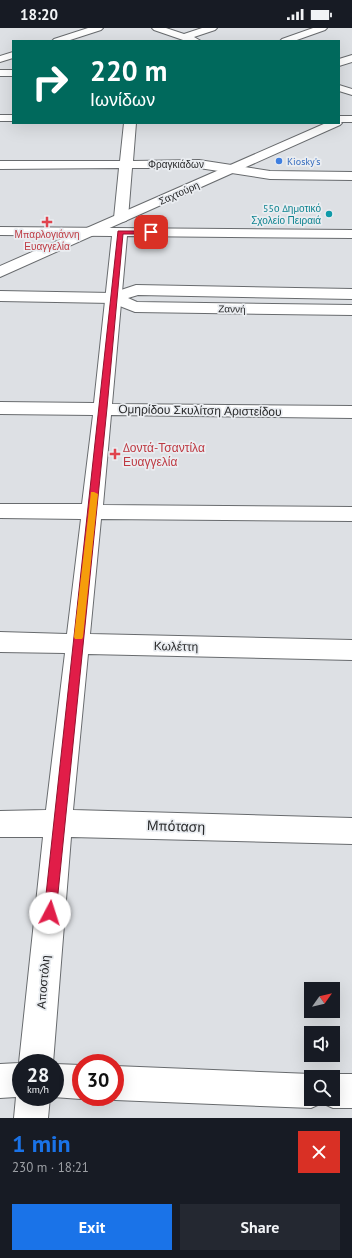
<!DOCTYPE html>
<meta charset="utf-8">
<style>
body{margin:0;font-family:"PT Sans",sans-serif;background:#242831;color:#f1f3f6;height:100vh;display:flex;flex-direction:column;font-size:15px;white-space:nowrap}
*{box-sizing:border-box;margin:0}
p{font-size:13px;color:#9ea1a6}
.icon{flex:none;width:22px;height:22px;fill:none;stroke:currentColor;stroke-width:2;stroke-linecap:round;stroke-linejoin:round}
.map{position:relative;height:1090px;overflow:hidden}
.panel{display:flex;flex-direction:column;background:#171b24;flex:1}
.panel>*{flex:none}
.guide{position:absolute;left:12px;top:12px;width:328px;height:84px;border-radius:0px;box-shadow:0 4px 16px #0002;background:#00695c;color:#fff;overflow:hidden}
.needle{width:26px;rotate:56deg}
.tools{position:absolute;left:304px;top:954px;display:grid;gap:8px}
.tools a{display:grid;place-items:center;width:36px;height:36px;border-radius:0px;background:#171b24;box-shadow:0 4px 16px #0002;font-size:20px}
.speed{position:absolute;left:12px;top:1026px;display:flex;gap:8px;font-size:20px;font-weight:700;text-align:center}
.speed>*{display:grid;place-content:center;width:52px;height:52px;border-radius:50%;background:#171b24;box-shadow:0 4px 16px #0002;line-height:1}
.speed small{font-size:10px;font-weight:400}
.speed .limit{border:6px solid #d22;background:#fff;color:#111}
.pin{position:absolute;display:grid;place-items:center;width:34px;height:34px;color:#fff;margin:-17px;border-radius:8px;box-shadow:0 2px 6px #0006}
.me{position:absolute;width:44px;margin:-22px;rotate:5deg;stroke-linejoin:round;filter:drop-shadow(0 0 3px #0008)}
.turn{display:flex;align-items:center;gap:14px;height:84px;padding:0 12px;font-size:18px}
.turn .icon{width:52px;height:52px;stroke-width:2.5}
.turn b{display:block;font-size:28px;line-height:34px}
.round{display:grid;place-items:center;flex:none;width:42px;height:42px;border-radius:0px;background:#242831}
.summary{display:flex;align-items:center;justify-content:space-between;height:68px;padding:0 12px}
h1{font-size:24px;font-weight:700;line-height:30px;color:#1a73e8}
.primary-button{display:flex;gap:8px;margin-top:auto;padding:8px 12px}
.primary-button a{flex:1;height:46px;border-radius:0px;background:#1a73e8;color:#fff;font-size:16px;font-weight:700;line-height:46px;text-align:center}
.primary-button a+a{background:#242831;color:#f1f3f6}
.status{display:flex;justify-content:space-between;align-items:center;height:28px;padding:0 20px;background:#171b24;direction:ltr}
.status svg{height:11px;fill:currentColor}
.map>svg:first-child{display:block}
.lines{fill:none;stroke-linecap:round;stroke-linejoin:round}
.minor-casing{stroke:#686b6e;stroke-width:2}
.tertiary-casing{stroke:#686b6e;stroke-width:2}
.minor{fill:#fff;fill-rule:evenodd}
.tertiary{fill:#fff;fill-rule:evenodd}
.route{fill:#e11d48;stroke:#92132f}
.slow{fill:#f59e0b}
.shop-dot{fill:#3f7fe0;stroke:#eaedf1;stroke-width:1.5}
.culture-dot{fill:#0f9aa8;stroke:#eaedf1;stroke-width:1.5}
.health-dot{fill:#e0444e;stroke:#eaedf1;stroke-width:1.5}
.labels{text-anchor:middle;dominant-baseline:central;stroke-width:3.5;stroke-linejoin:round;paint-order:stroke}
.far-shop-label{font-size:10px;fill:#366cbe;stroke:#eaedf1;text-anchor:start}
.far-street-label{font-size:10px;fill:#28292a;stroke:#eaedf1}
.far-culture-label{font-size:10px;fill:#0d838f;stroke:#eaedf1;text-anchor:end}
.far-health-label{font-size:10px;fill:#be3a42;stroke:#eaedf1}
.street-label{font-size:12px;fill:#28292a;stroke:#eaedf1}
.health-label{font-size:12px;fill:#be3a42;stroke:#eaedf1;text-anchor:start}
.near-street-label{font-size:14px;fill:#28292a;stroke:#eaedf1}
</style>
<div class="status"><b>18:20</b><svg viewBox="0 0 49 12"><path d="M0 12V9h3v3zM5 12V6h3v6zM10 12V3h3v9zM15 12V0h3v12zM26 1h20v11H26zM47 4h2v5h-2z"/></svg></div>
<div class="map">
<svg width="352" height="1090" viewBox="0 0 352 1090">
<rect width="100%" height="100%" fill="#dde0e4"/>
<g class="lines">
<defs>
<path id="minor" d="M88,0h15l-2,2 -34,11h-15l2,-2z
M152,0h14l18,6 18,-6h15l-2,2 -21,7 7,4h-15l-32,-11z
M13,24v6l-13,4v-6z
M352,27v7l-13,4v-7z
M339,57l13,4v6l-13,-4z
M0,87h13v6h-13z
M339,88h13v6h-13z
M124,95h12l-3,38 66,-1 71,11 82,1v8l-82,-1 -71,-11h-67l-4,50 -2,3 -5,1 -5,-1 -2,-3 5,-50 -119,1v-8h120z
M0,199l352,3v8l-225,-2 -15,168 240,2v12l-241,-3 -8,90 249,2v14l-251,-2 -11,115 262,6v20l-264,-6 -15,156 279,8v26l-281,-7 -18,226h-32v34h29l-2,21h-34l2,-21 -16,1v-34l19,-1 24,-226h-43v-26l46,-1 19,-157 -65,-1v-20l67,2 14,-115 -81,-1v-14h82l11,-89 -93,-1v-12l94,1 18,-167 -112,-1z
M55,1036l26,1v32h5l-5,2 -28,-2h2z
M115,1038l196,8 7,3h-7v22h22v-22h-7l7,-3h19v34h-19l-11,-5 -11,5 -196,-8 -7,-3h7z"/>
<path id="tertiary" d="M313,0h14l-2,2 -31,11h-14l2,-2z
M0,42h13v6h-13z
M339,92l3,3 -2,2 -340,152v-11l326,-143h13z
M136,257l216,4v10l-214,-4 -10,3 9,4 215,3v10l-217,-3 -23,-9 -112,-2v-10l112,2z"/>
</defs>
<!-- minor casing -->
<use href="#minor" class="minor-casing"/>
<!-- tertiary casing -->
<use href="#tertiary" class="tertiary-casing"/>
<!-- minor -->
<use href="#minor" class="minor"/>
<!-- tertiary -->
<use href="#tertiary" class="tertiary"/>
</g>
<!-- route -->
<path class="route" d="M118,203h33l3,1 -3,2h-28l-16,174 -51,505 -2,5 -4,1 -4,-1 -2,-5z"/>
<!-- slow -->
<path class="slow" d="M91,464h3l4,2 -15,143 -1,2h-7l-1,-2z"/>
<!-- markers -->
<circle class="shop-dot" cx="279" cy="133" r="4"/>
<circle class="culture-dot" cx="329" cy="186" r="4"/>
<g class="health-dot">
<path d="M45 188h4v4h4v4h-4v4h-4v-4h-4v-4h4z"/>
<path d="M113 420h4v4h4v4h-4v4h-4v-4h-4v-4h4z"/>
</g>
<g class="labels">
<!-- far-shop labels -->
<g class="far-shop-label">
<text x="287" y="133">Kiosky's</text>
</g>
<!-- far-street labels -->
<g class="far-street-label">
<text x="176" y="136">Φραγκιάδων</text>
<text transform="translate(179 165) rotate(-24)">Σαχτούρη</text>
<text transform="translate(232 281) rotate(1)">Ζαννή</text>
</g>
<!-- far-culture labels -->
<g class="far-culture-label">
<text x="321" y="180">55ο Δημοτικό<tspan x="321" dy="12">Σχολείο Πειραιά</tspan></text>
</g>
<!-- far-health labels -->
<g class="far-health-label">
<text x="47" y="206">Μπαρλογιάννη<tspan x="47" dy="12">Ευαγγελία</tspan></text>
</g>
<!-- street labels -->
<g class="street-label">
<text transform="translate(200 382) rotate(1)">Ομηρίδου Σκυλίτση Αριστείδου</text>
<text transform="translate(176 618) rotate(1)">Κωλέττη</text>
<text transform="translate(43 954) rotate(-85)">Αποστόλη</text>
</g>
<!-- health labels -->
<g class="health-label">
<text x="123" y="419">Δοντά-Τσαντίλα<tspan x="123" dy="14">Ευαγγελία</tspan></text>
</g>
<!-- near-street labels -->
<g class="near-street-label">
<text transform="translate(176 798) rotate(2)">Μπόταση</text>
</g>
</g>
</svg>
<div class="tools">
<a><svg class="needle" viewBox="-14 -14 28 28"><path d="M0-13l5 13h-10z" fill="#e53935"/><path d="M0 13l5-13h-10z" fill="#9ea1a6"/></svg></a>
<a><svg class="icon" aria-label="sound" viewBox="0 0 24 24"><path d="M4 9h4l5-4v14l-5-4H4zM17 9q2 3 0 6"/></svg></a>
<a><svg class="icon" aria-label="search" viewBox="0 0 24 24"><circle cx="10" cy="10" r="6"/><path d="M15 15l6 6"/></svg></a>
</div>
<div class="speed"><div>28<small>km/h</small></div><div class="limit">30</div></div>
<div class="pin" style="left:151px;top:204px;background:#d93025"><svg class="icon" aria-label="arrive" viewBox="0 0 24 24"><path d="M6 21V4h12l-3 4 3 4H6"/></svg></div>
<svg class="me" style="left:50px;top:885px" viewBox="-20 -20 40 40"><circle r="19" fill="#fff"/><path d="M0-13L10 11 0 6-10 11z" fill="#e11d48"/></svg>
<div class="guide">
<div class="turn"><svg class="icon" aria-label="right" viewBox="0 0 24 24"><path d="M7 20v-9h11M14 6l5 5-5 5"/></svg><div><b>220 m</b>Ιωνίδων</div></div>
</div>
</div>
<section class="panel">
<div class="summary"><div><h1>1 min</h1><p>230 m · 18:21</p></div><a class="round" style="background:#d93025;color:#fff"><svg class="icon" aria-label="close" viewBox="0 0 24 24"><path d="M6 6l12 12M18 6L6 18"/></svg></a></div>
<div class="primary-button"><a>Exit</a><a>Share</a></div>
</section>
